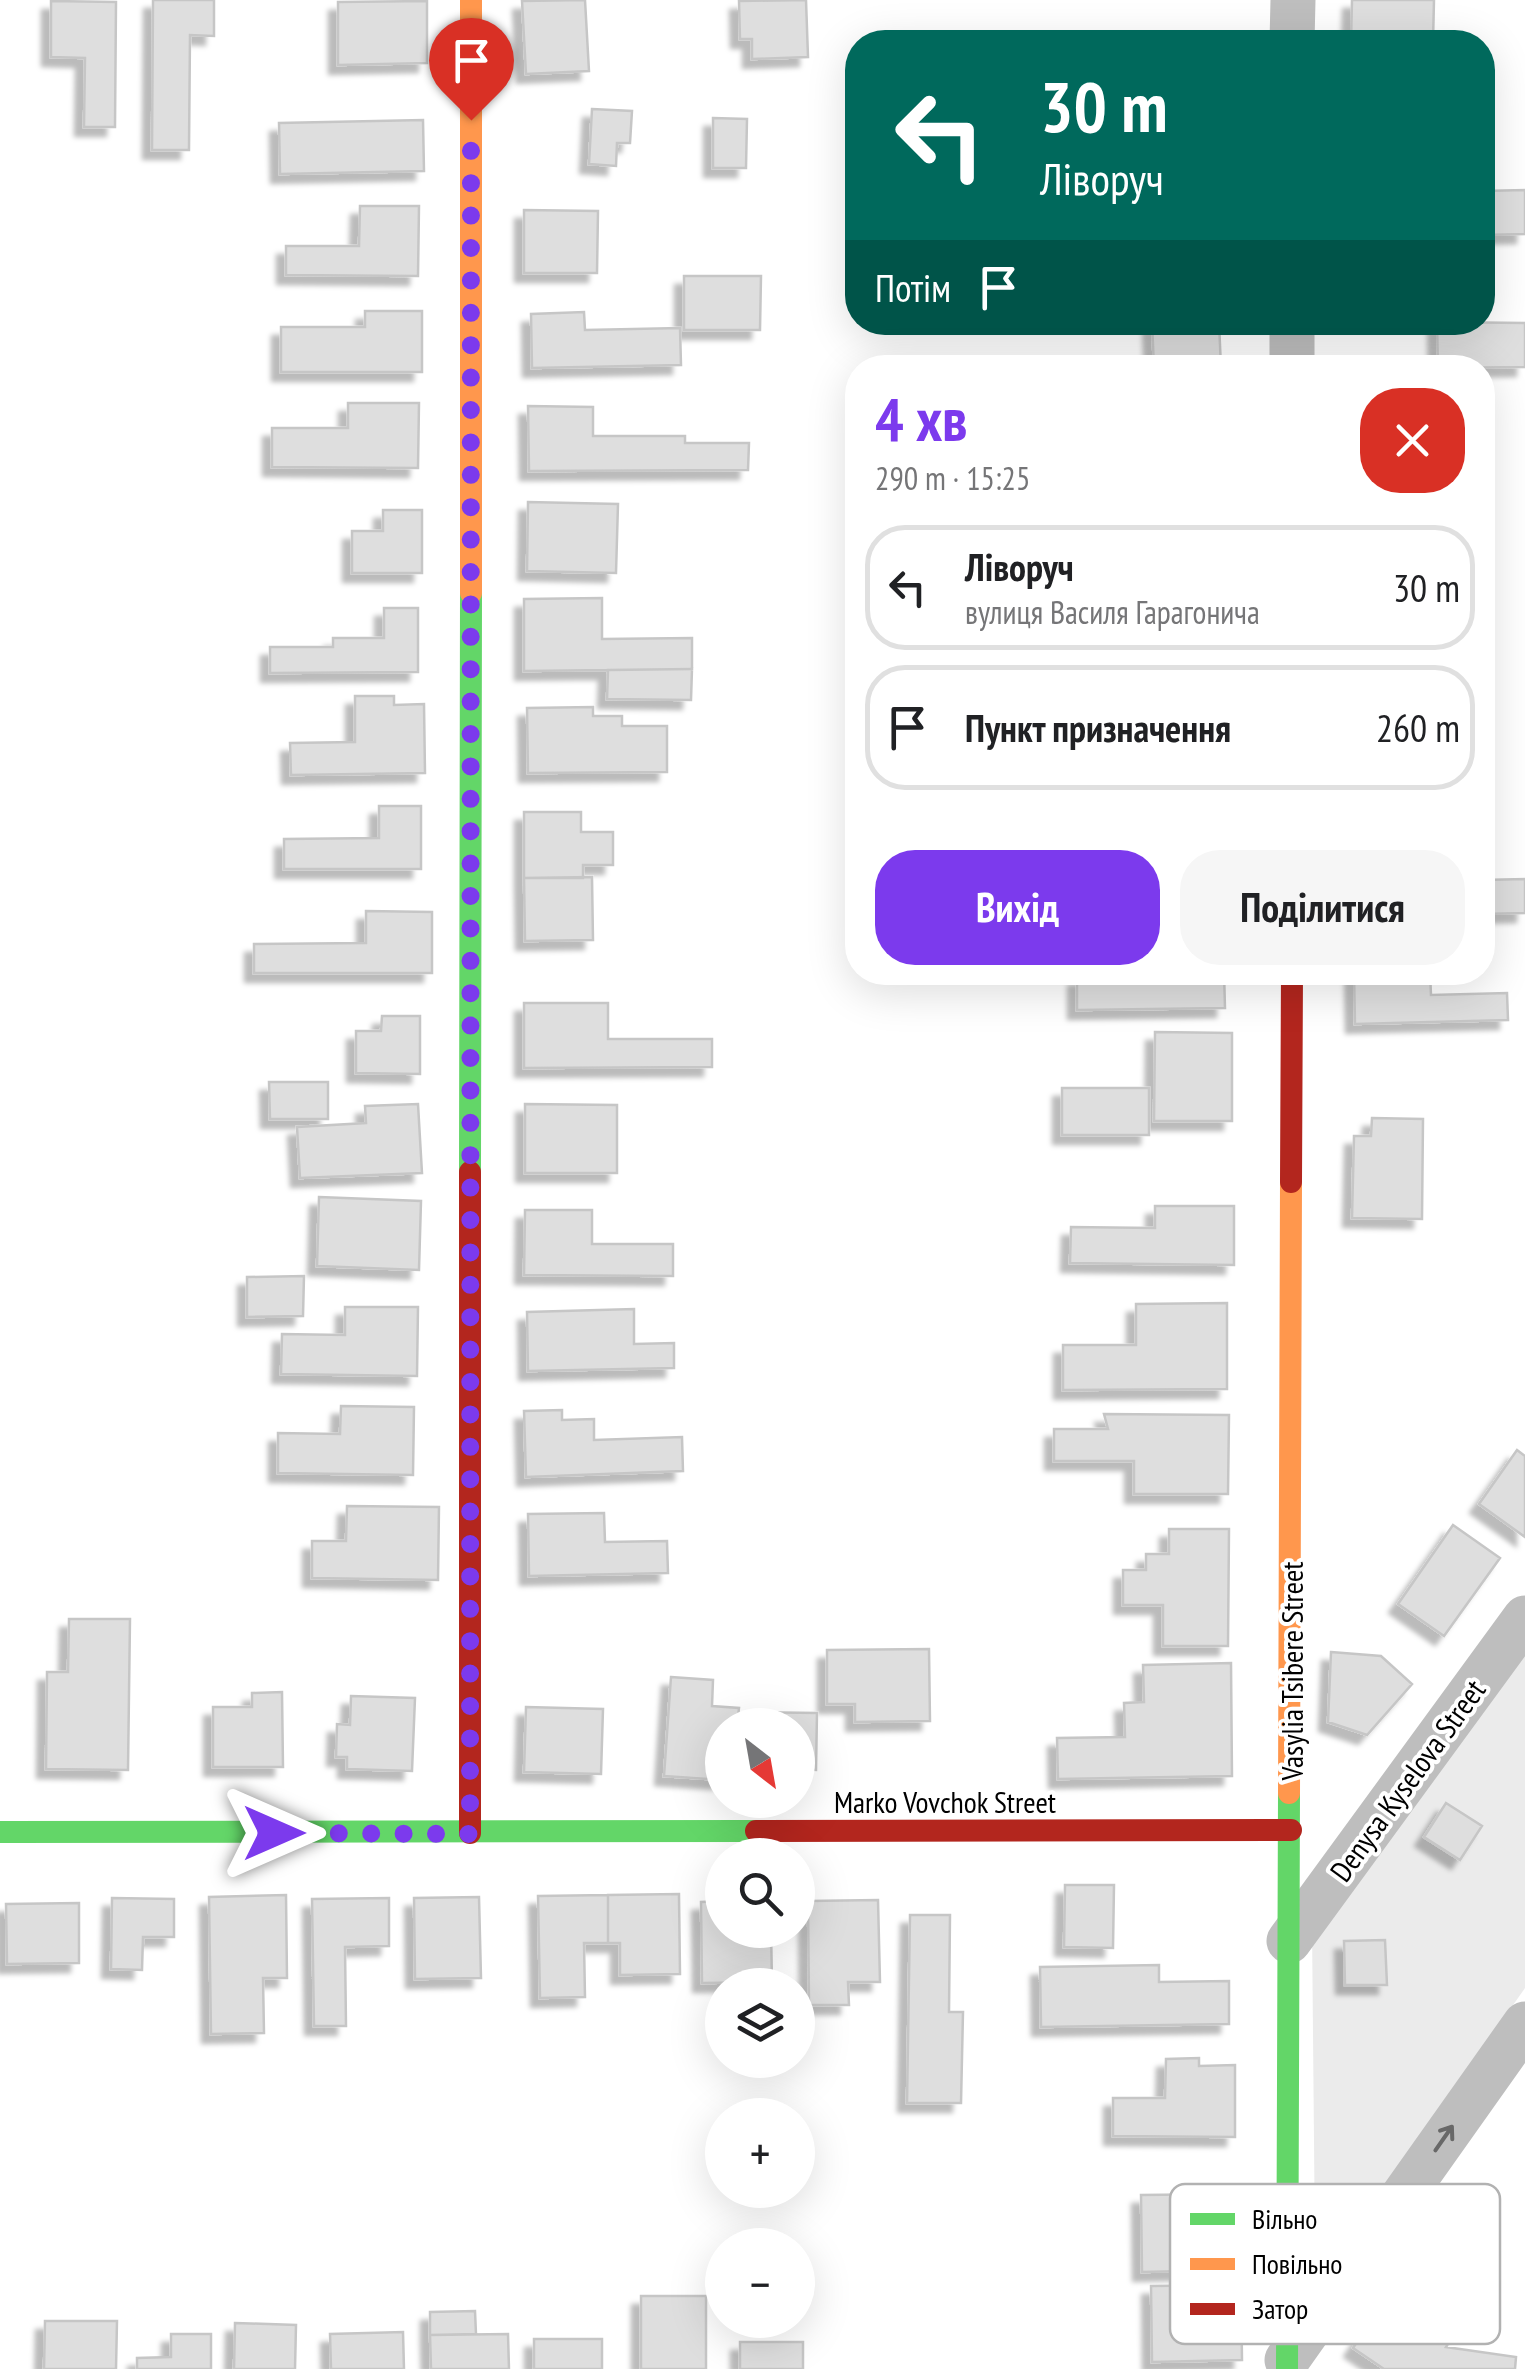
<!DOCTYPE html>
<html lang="uk">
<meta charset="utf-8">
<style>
body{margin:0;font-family:"PT Sans Narrow",sans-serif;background:#f6f6f6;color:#202124;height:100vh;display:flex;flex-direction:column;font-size:38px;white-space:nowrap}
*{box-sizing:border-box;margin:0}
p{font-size:32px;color:#757577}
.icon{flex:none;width:55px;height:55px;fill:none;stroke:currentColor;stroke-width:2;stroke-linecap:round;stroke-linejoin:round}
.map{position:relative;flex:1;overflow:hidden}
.panel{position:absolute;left:845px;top:355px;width:650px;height:630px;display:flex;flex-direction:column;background:#fff;border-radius:40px;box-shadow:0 10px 40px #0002}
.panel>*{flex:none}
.banner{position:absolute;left:845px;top:30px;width:650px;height:305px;border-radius:40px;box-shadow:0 10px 40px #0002;background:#00695c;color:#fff;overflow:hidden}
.needle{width:65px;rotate:149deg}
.buttons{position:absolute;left:705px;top:1708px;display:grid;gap:20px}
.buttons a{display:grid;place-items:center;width:110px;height:110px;border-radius:50%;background:#fff;box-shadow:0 10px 40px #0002;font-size:50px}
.pin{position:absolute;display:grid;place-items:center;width:85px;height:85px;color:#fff;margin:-102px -42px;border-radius:50% 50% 50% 0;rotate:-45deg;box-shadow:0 0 10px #0007}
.pin .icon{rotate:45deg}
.me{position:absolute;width:110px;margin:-55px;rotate:90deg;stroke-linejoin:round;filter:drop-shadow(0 0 8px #0008)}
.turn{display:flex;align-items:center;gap:35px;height:210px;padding:0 30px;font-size:45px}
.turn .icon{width:130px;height:130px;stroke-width:2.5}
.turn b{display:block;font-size:70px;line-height:85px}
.then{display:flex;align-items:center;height:95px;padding:0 30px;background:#0003;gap:20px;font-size:38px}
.round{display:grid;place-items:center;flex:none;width:105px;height:105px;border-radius:40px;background:#f6f6f6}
.headline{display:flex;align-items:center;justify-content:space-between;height:170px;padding:0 30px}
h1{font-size:60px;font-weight:600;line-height:75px;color:#7c3aed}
.button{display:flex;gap:20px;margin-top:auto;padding:20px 30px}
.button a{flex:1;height:115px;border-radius:40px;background:#7c3aed;color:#fff;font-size:40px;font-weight:600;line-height:115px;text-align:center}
.button a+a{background:#f6f6f6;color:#202124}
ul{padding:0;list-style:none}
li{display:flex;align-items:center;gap:30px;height:125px;margin:0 20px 15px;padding:0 10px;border:5px solid #e0e0e0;border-radius:40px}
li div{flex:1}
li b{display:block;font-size:38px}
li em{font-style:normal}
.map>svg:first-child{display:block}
.green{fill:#ebebeb}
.building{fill:#dedede;stroke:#c6c6c6;stroke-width:2.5;filter:url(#shadow)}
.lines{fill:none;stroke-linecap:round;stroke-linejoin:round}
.street{stroke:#bebebe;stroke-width:45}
.fast{stroke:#63d668;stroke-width:22}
.slow{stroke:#ff974d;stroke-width:22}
.jam{stroke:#b3261e;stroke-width:22}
.oneway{stroke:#686868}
.route{stroke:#7c3aed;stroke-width:18;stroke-dasharray:0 32.4}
.labels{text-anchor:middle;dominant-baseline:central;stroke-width:8;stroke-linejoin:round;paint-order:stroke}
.street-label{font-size:30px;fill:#000;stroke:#fff}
.key{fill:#fff;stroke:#b2b2b2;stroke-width:2.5}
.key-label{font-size:28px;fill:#000}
</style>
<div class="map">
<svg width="1525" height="2369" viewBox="0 0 1525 2369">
<defs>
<filter id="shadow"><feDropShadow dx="-9" dy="9" stdDeviation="2.5" flood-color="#0004"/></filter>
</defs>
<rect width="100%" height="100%" fill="#fff"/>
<!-- green -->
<path class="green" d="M1525,1639v349l-180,256 -30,3 -3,-321z"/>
<!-- building -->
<path class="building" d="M153,0h61v36l-24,-1 -1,115h-37z
M585,0l4,71 -63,3 -4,-73z
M806,0l2,57 -56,2v-20h-12l-1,-38z
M1352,0h82l-1,42h-82z
M51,1l65,1 -1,125h-31l1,-69 -34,-1z
M427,1v62l-89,2v-63z
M1227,33v9h-62v-7z
M592,109l40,2 -2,32h-13l-1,23 -27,-2z
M713,118l34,1 -1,49h-33z
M423,120l1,51 -144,3 -1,-51z
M1525,190v44l-43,1v-44z
M360,206h59l-1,70 -132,-1v-29h73z
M524,210l74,1 -1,62h-73z
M684,276h77l-1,54h-76z
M365,311h57v61h-141v-45h84z
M584,312l1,18 95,-2 1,37 -149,3 -1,-54z
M1152,322h67l2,46h-67z
M1437,322l88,1v44l-87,1z
M348,403h71l-1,65 -146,-1v-39h76z
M528,406l65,1v29h92v7h64l-1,27 -219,1z
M528,502l90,2 -2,69 -89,-2z
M383,510h39v63h-70v-42h31z
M602,598v41l90,-1v31l-168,2v-72z
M384,608h34v64l-148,1v-26h63v-9h51z
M692,669l-1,31 -84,-1 1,-29z
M355,696h39v9l30,-1 1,69 -134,2 -1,-32 65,-1z
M593,707v9h29v10h45v46l-139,1 -1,-65z
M379,806h42v63h-137v-30l95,-1z
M524,812h57v20h32v33h-30v13h-59z
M592,877l1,63 -68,1 -1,-63z
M1525,879v34l-43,1v-34z
M366,911l66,1v61h-178v-29l112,-1z
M1151,972h73l1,36 -148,2v-33l74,-2z
M1354,972h76l1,23 76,-2 1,27 -153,4z
M524,1003h84v36h104v28l-188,1z
M382,1016h38v58l-64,-1v-42h25z
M1155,1032l77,1v88h-78z
M269,1082h59v37h-58z
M1062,1088h87v47h-87z
M418,1104l4,69 -122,5 -3,-51 69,-4 -1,-17z
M525,1104l92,1v68h-92z
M1372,1118l51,1 -1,100 -70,-1 2,-82h17z
M319,1197l102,4 -2,69 -102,-4z
M1155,1206h79v59l-164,-2 1,-36 84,1z
M525,1210h67v34h81v32l-149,-1z
M304,1276l-1,40 -56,1v-40z
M1227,1303v86l-164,1v-45h73v-41z
M345,1307h73l-1,69 -136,-2 1,-40 63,1z
M634,1309v35l40,-1v25l-146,3 -1,-59z
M341,1406l73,1 -1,68 -135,-2v-40l62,1z
M562,1410v10l32,-1v21l88,-3 1,34 -157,6 -2,-66z
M1104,1414l125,1 -1,79h-94v-33h-80v-32h54z
M1517,1450l8,6v81l-46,-33z
M347,1506l92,1 -1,73 -126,-2v-37h34z
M604,1513l1,29 62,-1 1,32 -139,3 -1,-62z
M1453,1525l47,33 -56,78 -46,-32z
M1169,1529h60l-1,117h-65v-41h-40v-35h23v-16h23z
M69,1619h61l-2,151 -82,-1 1,-97h21z
M929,1649l1,72 -75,1v-18h-28v-54z
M1331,1652l50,4 31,28 -45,51 -39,-13z
M1231,1663l1,113 -174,3 -1,-41 68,-1 -1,-34 20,-1 -1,-37z
M671,1677l42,3 -1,26 27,2 -2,17h-15v55l-58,-4z
M282,1692l1,75h-70v-60h39v-14z
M351,1696l64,2 -3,73 -65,-2v-12h-11l1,-33 13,1z
M526,1707l77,2 -2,65 -77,-2z
M751,1712l66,1 -1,57 -18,-1v-44h-47z
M1446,1803l36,23 -22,34 -36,-23z
M1065,1885h49l-1,63 -49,-1z
M679,1894l1,80 -60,1v-32h-12v-48z
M286,1895l1,83h-24l1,55 -53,1 -2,-137z
M608,1895v48h-24l1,54 -45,1 -2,-102z
M479,1897l2,81 -66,1 -1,-81z
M112,1898l62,1v38h-31l-1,33 -31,-1z
M389,1898v48l-44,1 1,79h-32l-2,-127z
M878,1900l2,82h-32l1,23h-40l-1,-104z
M722,1901v29h49l1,52 -70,1 -1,-81z
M79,1903v60l-72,1 -1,-60z
M910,1915h40l-1,97h14l-2,91h-54z
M1385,1940l2,45h-42l-1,-44z
M1159,1965v17l70,-1v43l-188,3 -1,-60z
M1199,2058v8l36,-1v72l-122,-1v-38h52l1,-39z
M1230,2194l1,76 -89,2 -1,-77z
M1396,2283l64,42 -14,22 70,10 -1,12h-131l-31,-21z
M1241,2285l1,75 -90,2 -1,-76z
M641,2296h65v73h-65z
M475,2311l1,23 -46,1v-23z
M45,2321h72l-1,48h-72z
M235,2323l61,2 -1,44h-61z
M403,2332l1,37h-73l-1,-35z
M171,2334h40v35h-74v-11l34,-1z
M508,2334l1,35h-78l-1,-34z
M534,2339h68v30h-68z
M740,2342h63v27h-63z"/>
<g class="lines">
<!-- street -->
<path class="street" d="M1292,42l1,-42
M1292,368v-46
M1289,1941l236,-323
M1287,2360l238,-336"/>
<!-- fast -->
<path class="fast" d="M470,1172l1,-579
M0,1832l756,-1
M1287,2369l2,-576"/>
<!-- slow -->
<path class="slow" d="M471,593v-593
M1289,1793l2,-611"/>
<!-- jam -->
<path class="jam" d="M1291,1182l1,-210
M756,1831l535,-1
M470,1833v-661"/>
</g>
<!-- one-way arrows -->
<defs><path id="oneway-shaft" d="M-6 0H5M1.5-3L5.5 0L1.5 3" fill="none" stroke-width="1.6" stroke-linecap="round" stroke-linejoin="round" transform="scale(2.5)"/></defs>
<use class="oneway" href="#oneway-shaft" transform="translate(1444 2138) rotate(-55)"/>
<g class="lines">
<!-- route -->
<path class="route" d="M274,1833l196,1 1,-1714"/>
</g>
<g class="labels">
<!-- street labels -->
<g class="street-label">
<text transform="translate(1291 1671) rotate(-90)">Vasylia Tsibere Street</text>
<text transform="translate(1407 1780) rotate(-54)">Denysa Kyselova Street</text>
<text x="945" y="1801">Marko Vovchok Street</text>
</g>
</g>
<!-- legend -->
<rect x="1170" y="2184" width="330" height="160" rx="15" class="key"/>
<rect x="1190" y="2213" width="45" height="12" fill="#63d668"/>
<rect x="1190" y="2258" width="45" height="12" fill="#ff974d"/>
<rect x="1190" y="2303" width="45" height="12" fill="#b3261e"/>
<g class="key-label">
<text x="1252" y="2229">Вільно</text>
<text x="1252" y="2274">Повільно</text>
<text x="1252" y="2319">Затор</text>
</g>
</svg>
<div class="buttons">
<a><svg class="needle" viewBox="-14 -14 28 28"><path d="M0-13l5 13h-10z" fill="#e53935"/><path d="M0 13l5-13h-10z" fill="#757577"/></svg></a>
<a><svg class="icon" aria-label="search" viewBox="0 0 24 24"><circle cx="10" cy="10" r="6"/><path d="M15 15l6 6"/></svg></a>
<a><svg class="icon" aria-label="layers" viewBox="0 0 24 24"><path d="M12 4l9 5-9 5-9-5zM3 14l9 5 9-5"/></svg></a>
<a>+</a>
<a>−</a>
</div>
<div class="pin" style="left:471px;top:120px;background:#d93025"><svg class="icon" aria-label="arrive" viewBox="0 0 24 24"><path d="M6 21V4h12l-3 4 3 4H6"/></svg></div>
<svg class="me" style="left:274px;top:1833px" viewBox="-20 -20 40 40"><path d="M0-17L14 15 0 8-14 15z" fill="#7c3aed" stroke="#fff" stroke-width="4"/></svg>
<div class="banner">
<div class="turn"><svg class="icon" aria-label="left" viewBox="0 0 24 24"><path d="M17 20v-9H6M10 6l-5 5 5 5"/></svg><div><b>30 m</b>Ліворуч</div></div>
<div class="then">Потім<svg class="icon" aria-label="arrive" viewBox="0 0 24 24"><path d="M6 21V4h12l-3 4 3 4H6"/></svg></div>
</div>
<section class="panel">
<div class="headline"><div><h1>4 хв</h1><p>290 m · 15:25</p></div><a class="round" style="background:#d93025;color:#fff"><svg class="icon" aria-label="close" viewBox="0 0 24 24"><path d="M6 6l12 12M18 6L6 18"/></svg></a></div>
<ul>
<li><svg class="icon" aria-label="left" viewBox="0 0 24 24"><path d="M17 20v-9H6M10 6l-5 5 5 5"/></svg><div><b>Ліворуч</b><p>вулиця Василя Гарагонича</p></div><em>30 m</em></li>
<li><svg class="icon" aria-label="arrive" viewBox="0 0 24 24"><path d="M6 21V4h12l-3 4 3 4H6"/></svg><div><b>Пункт призначення</b></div><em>260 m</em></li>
</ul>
<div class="button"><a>Вихід</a><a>Поділитися</a></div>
</section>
</div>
